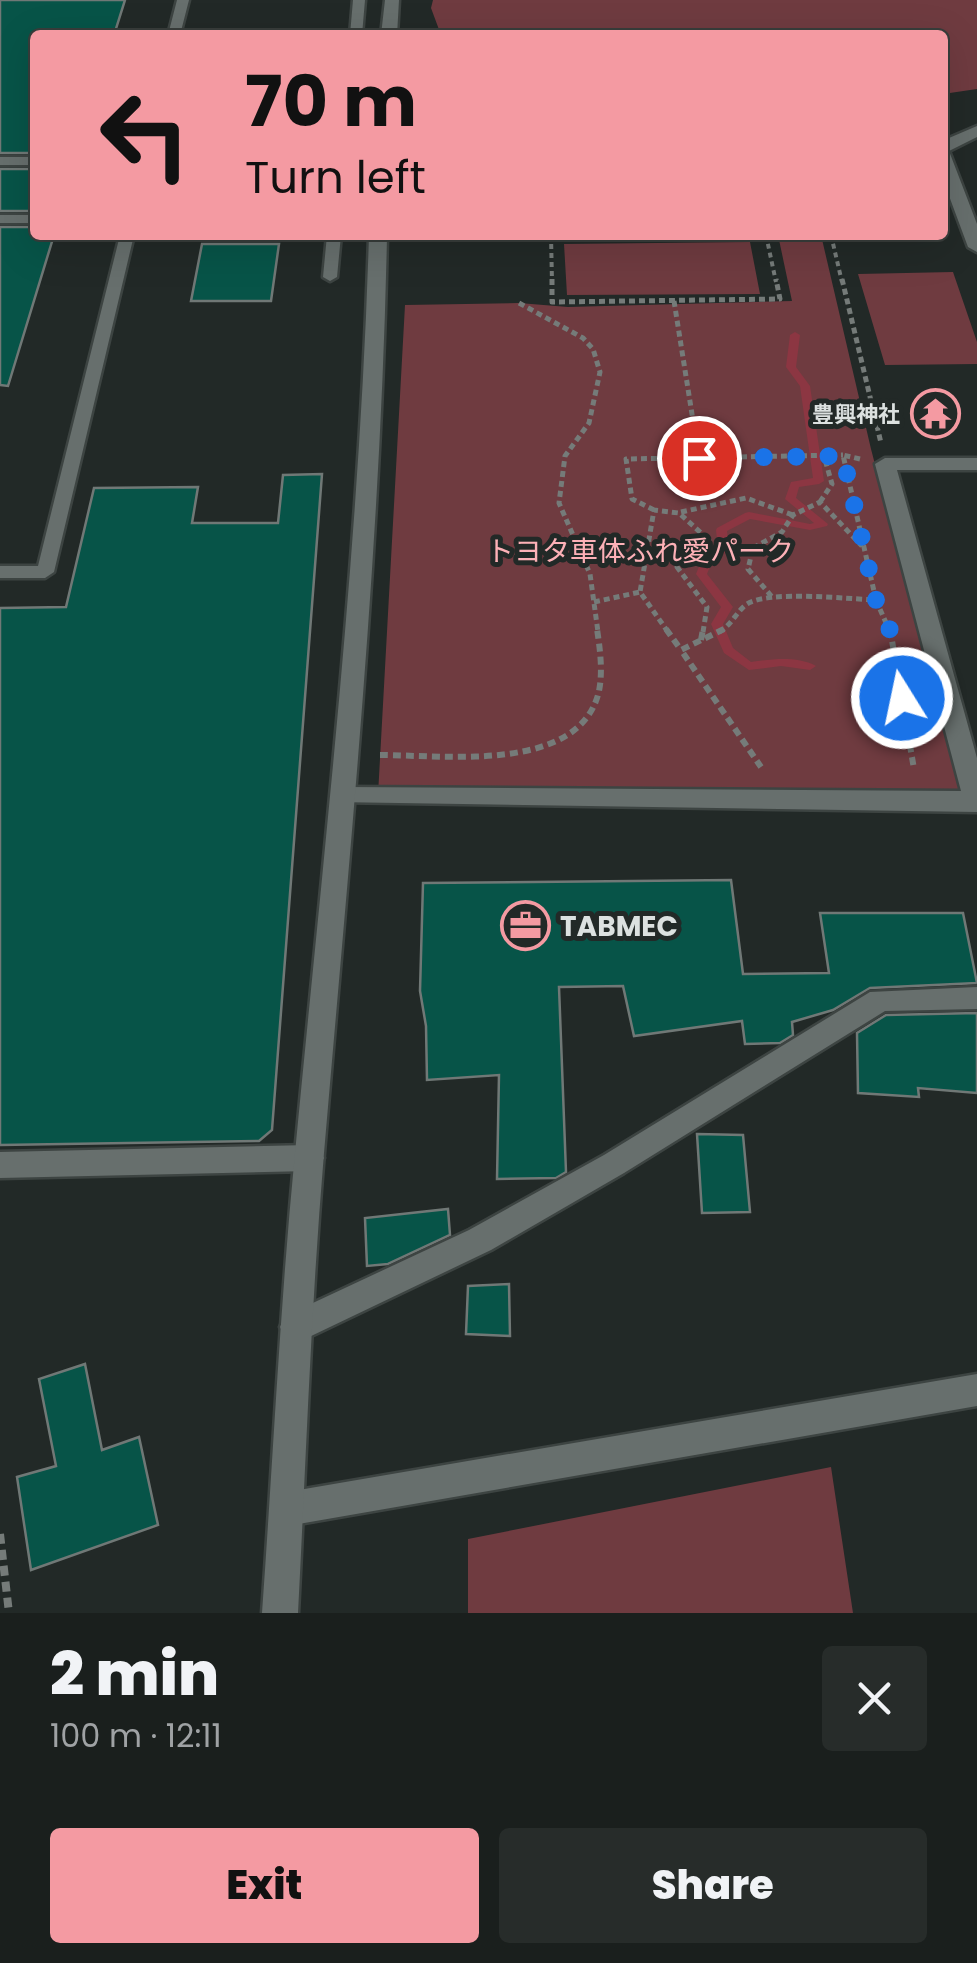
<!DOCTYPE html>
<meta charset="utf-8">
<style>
body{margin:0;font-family:Poppins,"Noto Sans JP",sans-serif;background:#272c2a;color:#f1f3f6;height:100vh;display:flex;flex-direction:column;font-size:38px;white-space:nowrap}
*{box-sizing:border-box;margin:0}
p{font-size:32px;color:#9fa2a4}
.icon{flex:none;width:55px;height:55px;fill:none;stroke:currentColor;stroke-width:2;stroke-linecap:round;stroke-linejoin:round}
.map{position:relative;height:1613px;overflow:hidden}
.sheet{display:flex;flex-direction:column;background:#1a1f1d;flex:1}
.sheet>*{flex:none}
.guide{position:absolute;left:30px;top:30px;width:918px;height:210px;border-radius:10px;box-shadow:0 10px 40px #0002,0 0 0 2px #383d3b;background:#f49aa2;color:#111;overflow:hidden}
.pin{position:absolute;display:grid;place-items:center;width:85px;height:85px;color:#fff;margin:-42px;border:5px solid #fff;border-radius:50%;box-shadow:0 2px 10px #0007}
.me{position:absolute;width:110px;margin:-55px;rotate:350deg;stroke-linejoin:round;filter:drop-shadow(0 0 8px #0008)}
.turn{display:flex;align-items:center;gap:35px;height:210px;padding:0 50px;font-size:45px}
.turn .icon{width:130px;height:130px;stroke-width:2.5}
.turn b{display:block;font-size:70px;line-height:85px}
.round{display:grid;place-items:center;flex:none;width:105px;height:105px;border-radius:10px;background:#272c2a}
.head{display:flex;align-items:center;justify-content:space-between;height:170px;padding:0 50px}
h1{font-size:60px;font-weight:800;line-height:75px}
.primary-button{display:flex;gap:20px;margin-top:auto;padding:20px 50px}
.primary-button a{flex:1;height:115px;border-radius:10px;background:#f49aa2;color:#111;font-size:40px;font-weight:800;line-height:115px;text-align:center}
.primary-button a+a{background:#272c2a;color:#f1f3f6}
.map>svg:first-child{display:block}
.green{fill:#6f3b40}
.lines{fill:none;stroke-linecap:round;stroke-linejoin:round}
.stream{fill:#8c3642;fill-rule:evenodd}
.building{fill:#075448;stroke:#707876;stroke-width:2.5}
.lane-casing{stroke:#3d4442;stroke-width:5}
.street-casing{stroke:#3d4442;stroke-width:5}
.secondary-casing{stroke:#3d4442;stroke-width:5}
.path-far3{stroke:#757b79;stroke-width:4;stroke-dasharray:5 4;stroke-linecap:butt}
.path-far2{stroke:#757b79;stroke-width:5;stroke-dasharray:6 4;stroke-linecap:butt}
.path-far1{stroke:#757b79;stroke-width:6;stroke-dasharray:8 5;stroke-linecap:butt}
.path{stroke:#757b79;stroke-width:8;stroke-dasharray:10 6;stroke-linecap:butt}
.lane{fill:#676f6d;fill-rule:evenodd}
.street{fill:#676f6d;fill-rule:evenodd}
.secondary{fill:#676f6d;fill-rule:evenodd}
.route{stroke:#1a73e8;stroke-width:18;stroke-dasharray:0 32.4}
.labels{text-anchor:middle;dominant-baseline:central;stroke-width:10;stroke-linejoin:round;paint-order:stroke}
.far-poi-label{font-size:22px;font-weight:bold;fill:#dce1e0;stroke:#222927;text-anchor:end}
.park-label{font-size:28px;fill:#fdb1b7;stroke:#222927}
.poi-label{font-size:28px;font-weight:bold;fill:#dce1e0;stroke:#222927;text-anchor:start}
</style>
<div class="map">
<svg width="977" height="1613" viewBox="0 0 977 1613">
<rect width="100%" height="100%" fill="#222927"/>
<!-- green -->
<path class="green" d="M433,0h544v89l-34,5 -1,-59h-501l-10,-27z
M778,235h43l50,214 91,349 -584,-3 27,-490 114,-2 49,4 224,-6z
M750,242l10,52 -193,1 -3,-51z
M953,272l24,70v22l-92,1 -27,-91z
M831,1467l22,146h-385v-74z"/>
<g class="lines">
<!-- stream -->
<path class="stream" d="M795,332l5,3 -4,32 14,19 14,95 -5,3 -20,3 -3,11 32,26 -1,2 -17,4 -60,-11 -23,12 2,18 -18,15 -4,10 26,33 -10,17 10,24 18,14c22,-3 46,-6 65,4l-6,4 -29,-4 -32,4 -25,-17 -13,-29 10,-17 -25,-33 6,-15 16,-11 -2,-18 1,-2 28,-15 4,-1 61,12 4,-1 -29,-24 6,-17 22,-4 -13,-92 -14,-19 4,-32z"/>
</g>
<!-- building -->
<path class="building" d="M0,0h125l-11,35h-79v118h-35z
M0,169h35v42h-35z
M0,227h35v8h19l-46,151 -8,-1z
M202,244h77l-8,57h-80z
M322,474l-50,656 -13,11 -259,4v-537l66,-1 28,-119 104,-1 -6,36h86l5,-48z
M731,880l12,94 86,-1 -9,-60h143l14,70 -107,5 -37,22 -41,12 1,13 -13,8 -35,1 -3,-23 -108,15 -11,-50 -64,1 7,185 -10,6 -59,1 2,-104 -72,5 -1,-54 -6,-35 3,-108z
M977,1013v80l-59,-5 1,9 -61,-4 -1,-60 29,-18z
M697,1134l46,1 7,77 -48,1z
M448,1209l2,26 -62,29 -21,2 -2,-48z
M509,1284l1,52 -44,-2 2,-48z
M85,1364l17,86 37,-13 19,88 -127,45 -14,-93 39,-11 -17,-87z"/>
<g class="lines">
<defs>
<path id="lane" d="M177,0h12l-9,35h-12z
M353,0h12l-3,35h-12z
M0,157h35v8h-35z
M0,215h35v8h-35z
M120,235h14l-80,337 -9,6h-45v-12h38z
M327,235h14l-4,42 -7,4 -7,-4z"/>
<path id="street" d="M885,458h92v12h-80l80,288v54l-642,-10 -3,-6 3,-6 9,-3 617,4 -86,-327z
M977,987v22l-92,2 -261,162 -133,77 -184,88 -11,4 -11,-4 -5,-11 5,-11 184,-86 135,-75 266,-163z
M309,1145l10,4 5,9 -5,9 -10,4 -309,7v-26z
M977,1374v32l-690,120 -12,-5 -5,-12 5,-12 12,-5z"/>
<path id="secondary" d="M385,0h14l-2,35h-16z
M977,126v11l-28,14 28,73v28l-9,-5 -26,-70v-36z
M369,235h18c-6,307 -37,613 -63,918 -13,153 -18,307 -26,460h-36c11,-153 18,-307 33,-460 29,-305 65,-611 74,-918z"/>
</defs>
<!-- lane casing -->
<use href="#lane" class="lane-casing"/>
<!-- street casing -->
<use href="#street" class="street-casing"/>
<!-- secondary casing -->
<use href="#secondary" class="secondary-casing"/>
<!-- path-far3 -->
<path class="path-far3" d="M551,235l1,47
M766,235l10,47
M831,235l11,47"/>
<!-- path-far2 -->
<path class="path-far2" d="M552,279v23l228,-3 -4,-20
M842,279l39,164
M674,301l25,157
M519,303l64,35 10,11 7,23 -11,51 -24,33 -6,47 31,71 8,58
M860,459l-17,-4 33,145
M820,502l12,-18 -8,-28
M654,510l-22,-11 -6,-40 217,-4
M681,512l65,-14 47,17
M753,548l29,-16 11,-17 27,-13 42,44
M594,602l46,-10
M668,632l-28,-40 14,-82 25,3 31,28
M703,632l4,-25 -30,-40 8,-23 25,-3 43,7 -5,21 25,29
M719,632c13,-7 17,-20 28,-28 22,-14 101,-5 129,-4l14,32"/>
<!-- path-far1 -->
<path class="path-far1" d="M666,629l15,21
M724,629l-43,21 80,117
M890,629l24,140
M701,640l2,-11
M380,755c64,0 200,19 219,-64 4,-20 1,-42 -2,-62"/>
<!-- path -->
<path class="path" d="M0,1534l9,79"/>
<!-- lane -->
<use href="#lane" class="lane"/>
<!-- street -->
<use href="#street" class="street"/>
<!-- secondary -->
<use href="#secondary" class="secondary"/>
</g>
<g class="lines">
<!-- route -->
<path class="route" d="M699,458l144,-2 33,144 13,26 13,72"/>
</g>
<!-- icons -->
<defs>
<symbol id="temple-ring" viewBox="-11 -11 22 22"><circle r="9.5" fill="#222927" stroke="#f49aa2" stroke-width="1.5"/><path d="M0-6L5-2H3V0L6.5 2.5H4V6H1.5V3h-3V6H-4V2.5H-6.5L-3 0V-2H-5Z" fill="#f49aa2"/></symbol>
<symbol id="office-ring" viewBox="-11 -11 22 22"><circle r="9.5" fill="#222927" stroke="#f49aa2" stroke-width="1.5"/><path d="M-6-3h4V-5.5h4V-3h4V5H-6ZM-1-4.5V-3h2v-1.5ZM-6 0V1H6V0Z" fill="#f49aa2"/></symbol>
</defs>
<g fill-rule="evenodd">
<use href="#temple-ring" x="908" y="386" width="55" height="55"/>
<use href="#office-ring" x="498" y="898" width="55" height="55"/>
</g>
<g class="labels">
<!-- far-poi labels -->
<g class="far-poi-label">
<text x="900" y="414">豊興神社</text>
</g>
<!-- park labels -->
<g class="park-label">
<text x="640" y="551">トヨタ車体ふれ愛パーク</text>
</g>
<!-- poi labels -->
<g class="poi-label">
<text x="560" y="926">TABMEC</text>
</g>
</g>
</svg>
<div class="pin" style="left:699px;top:458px;background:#d93025"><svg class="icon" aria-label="arrive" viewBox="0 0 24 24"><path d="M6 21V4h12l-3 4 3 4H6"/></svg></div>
<svg class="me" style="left:902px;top:698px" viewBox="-20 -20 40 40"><circle r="17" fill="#1a73e8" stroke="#fff" stroke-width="3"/><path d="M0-11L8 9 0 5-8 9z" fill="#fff"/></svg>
<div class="guide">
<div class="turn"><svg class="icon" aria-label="left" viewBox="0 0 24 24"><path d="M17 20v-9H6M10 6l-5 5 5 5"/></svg><div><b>70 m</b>Turn left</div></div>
</div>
</div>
<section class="sheet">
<div class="head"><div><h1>2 min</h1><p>100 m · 12:11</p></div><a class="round"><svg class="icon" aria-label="close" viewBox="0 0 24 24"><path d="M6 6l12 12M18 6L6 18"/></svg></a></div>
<div class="primary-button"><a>Exit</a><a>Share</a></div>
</section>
